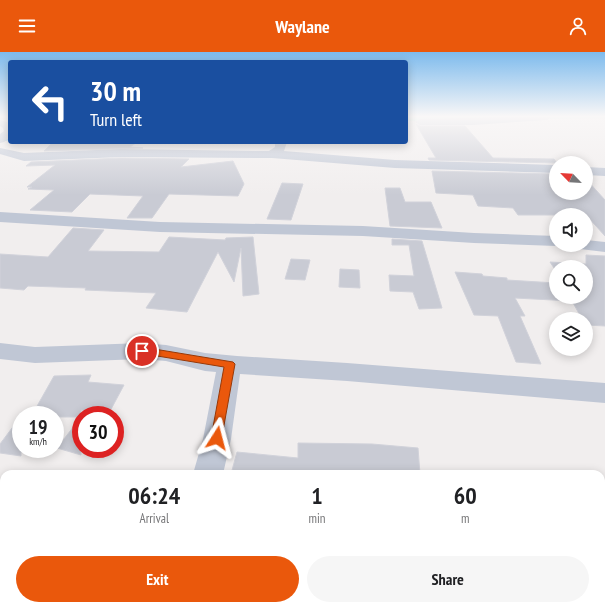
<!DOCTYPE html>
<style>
body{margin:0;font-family:"PT Sans Narrow",sans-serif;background:#f6f6f6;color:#202124;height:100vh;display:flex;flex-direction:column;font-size:15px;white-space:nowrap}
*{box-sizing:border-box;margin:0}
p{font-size:13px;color:#757577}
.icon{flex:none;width:22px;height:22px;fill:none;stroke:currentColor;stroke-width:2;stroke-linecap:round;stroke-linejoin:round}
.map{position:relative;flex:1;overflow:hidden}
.details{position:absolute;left:0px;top:418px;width:605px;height:140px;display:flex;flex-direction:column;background:#fff;border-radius:12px 12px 0 0;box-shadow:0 2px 10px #0003}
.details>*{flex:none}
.guide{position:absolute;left:8px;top:8px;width:400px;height:84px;border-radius:4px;box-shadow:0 2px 10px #0003;background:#1a4fa0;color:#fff;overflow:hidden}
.needle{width:26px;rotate:295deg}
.fabs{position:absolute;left:549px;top:104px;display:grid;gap:8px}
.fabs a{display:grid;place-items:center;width:44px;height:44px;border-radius:50%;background:#fff;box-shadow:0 2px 10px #0003;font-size:20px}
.speed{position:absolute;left:12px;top:354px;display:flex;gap:8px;font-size:20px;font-weight:700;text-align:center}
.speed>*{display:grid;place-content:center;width:52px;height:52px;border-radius:50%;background:#fff;box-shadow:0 2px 10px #0003;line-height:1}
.speed small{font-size:10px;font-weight:400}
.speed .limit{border:6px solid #d22;background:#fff;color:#111}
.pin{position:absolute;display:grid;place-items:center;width:34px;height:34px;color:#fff;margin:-17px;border:2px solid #fff;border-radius:50%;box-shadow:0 1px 4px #0007}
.me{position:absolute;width:44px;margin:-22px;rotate:9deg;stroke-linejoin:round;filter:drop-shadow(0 0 3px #0008)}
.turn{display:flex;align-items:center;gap:14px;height:84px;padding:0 16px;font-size:18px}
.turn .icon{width:52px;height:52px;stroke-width:2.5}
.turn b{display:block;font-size:28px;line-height:34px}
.eta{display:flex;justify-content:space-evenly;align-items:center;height:68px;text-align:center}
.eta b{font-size:24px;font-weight:800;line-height:28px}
.action{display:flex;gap:8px;margin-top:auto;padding:8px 16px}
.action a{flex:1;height:46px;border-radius:24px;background:#ea580c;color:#fff;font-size:16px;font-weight:800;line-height:46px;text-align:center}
.action a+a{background:#f6f6f6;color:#202124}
header{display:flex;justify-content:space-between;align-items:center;height:52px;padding:0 16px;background:#ea580c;color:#fff;font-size:18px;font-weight:800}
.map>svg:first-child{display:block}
.green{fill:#b7f4da}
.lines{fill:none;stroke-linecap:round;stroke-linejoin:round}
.stream{fill:#7fc6f5;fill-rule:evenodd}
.building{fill:#c9cbd4;stroke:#d1d2da}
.minor{fill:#c0c7d5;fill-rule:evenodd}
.route{fill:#ea580c;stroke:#983908}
</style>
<header><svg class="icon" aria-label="menu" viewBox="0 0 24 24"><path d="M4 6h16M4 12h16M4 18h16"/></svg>Waylane<svg class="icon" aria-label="person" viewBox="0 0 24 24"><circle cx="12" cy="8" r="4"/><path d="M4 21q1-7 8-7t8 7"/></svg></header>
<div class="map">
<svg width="605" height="558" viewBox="0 0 605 558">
<rect width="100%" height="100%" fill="#f1eeee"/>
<!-- green -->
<path class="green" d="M406,65h199v1l-199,3z"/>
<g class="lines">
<!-- stream -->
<path class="stream" d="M10,86v2l-10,2v-2z"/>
</g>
<!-- building -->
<path class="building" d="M416,72l4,2h45l28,32 61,1 3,4 -128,-3 -1,-2h8z
M137,90l-7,5 13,1 -99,3 8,-8h7z
M121,106l68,1 -8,8 52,-6 11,23 -6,12 -69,-2 -17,24h-25l16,-22 -53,-2 -18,18 -42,-2 24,-20 -26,-1 4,-2h-5l28,-22 -29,1 5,-4z
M432,119l124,3v19h30l1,-13 18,20v36l-19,-21h-68l-5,-7 -35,-2 -5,-11 -37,-2z
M282,131l21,1 -12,36 -24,-1z
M385,136h15l5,14h26l11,26 -52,-2z
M73,176l31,2 -16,21 71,1 10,-15 56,3 1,-2 27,-1 6,57 -16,2 -2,-48 -7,34 -16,-30 -31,60 -41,-4 10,-15 -71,-3 1,-2 -58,-2 -4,4 -24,-2v-34l48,3z
M392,187l30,2 20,67 -23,1 -6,-17 -23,-1 -1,-16 25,1 -5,-31h-17z
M586,203l19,1v70l-19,-1v-6h-4l-10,-18 -57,-3 10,18h-5l21,48 -25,-2 -18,-46 -24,-1 -19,-43 27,2 1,2 24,2v2l49,3v14h30v-30h-30v4l-6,-9 36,2z
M291,207l19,1 -5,20 -20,-1z
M340,217l19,1 1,18 -21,-1z
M91,323l-3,7 36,3 -15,28 -28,-3v7h-26v-2h-23l22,-39z
M21,364v40l-21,-3v-9z
M81,365v38l-24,-7z
M298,391l74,1 46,4 2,26h-189l6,-22 61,6z"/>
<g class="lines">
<!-- minor -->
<path class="minor" d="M499,65h53l-5,3 -75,5h-52l-5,-3 5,-3z
M0,68l10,3v14l-6,5 -4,1v-9l4,-3 -1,-3 -3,-2z
M275,90h12l-3,9 111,9 161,5v8l-161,-5 -123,-10 -151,-1 -97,4 -24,-7v-6l24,5 97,-4 132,2h16l6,-4z
M586,115l19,1v8l-19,-1z
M0,160l160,10 203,4 111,7 82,3v9h4l-4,1 -82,-3 -111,-7 -203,-4 -160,-10z
M586,188l19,2v10l-25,-3 -3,-4h9z
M0,291l35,4 107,-4 24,2 39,8 32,3 110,7 258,20v20l-258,-22 -107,-7 -9,65 -8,35h-30l10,-35 13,-67 -11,-1 -39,-10 -24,-2 -107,4 -35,-4z
M154,554h38l-1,4h-38z"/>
</g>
<!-- sky -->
<linearGradient id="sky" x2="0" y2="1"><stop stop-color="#7ebbed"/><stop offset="0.45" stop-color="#f9f7f7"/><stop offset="1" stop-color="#f9f7f7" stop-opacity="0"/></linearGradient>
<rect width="605" height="143" fill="url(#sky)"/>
<!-- route -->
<path class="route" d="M142,295l91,15 2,2 -14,78 -4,2 -4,-2 -2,-4 13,-71 -85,-14 -1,-2z"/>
</svg>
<div class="fabs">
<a><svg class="needle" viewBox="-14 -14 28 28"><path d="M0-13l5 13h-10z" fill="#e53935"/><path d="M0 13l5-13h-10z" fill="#757577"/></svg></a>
<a><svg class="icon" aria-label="sound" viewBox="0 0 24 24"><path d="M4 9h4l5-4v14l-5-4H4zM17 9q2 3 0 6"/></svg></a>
<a><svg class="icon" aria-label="search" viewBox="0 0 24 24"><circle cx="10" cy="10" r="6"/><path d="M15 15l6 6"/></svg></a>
<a><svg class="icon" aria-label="layers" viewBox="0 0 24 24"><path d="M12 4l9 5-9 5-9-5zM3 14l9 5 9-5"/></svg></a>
</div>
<div class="speed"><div>19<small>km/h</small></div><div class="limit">30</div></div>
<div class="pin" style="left:142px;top:299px;background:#d93025"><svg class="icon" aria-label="arrive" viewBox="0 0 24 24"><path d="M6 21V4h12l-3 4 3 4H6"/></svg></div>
<svg class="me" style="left:217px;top:386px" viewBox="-20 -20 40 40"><path d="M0-17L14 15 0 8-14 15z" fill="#ea580c" stroke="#fff" stroke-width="4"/></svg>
<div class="guide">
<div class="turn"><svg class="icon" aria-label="left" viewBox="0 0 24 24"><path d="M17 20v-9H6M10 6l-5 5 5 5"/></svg><div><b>30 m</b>Turn left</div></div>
</div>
<section class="details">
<div class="eta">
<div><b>06:24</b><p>Arrival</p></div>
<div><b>1</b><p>min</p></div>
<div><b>60</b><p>m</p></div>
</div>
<div class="action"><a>Exit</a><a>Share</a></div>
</section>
</div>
